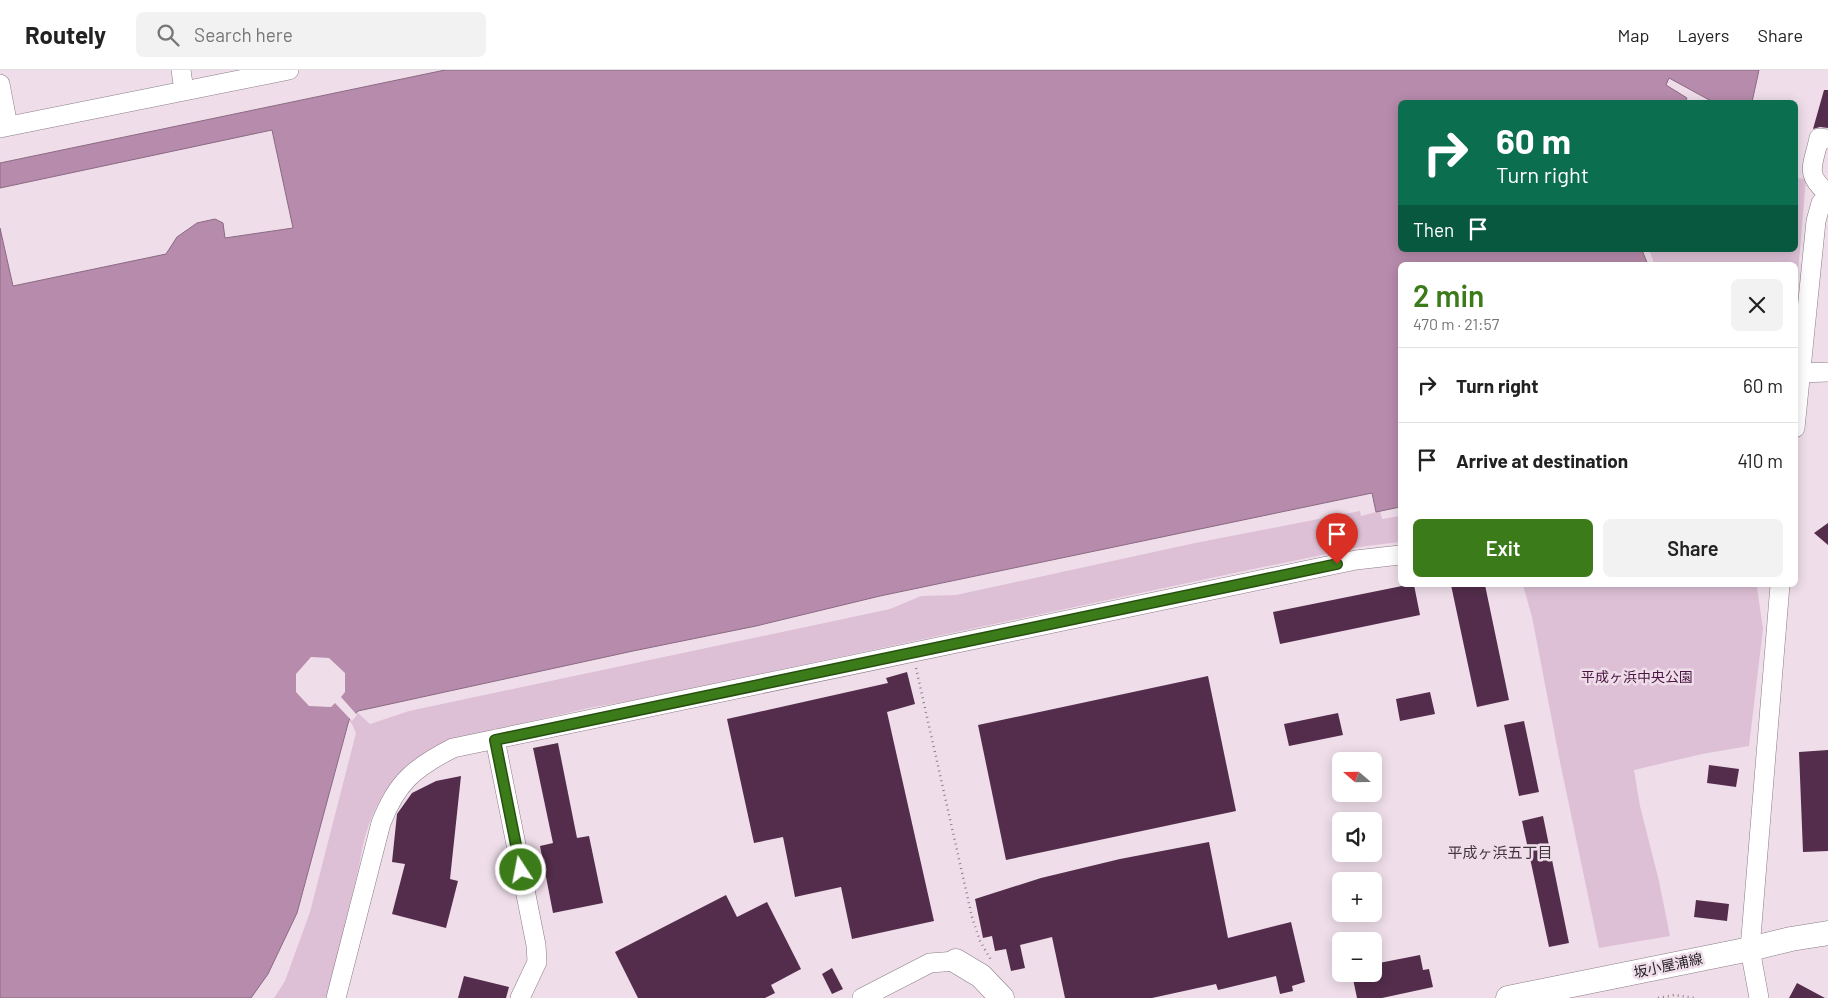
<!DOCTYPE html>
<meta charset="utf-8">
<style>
body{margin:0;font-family:Barlow,"Noto Sans JP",sans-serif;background:#f2f2f2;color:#222;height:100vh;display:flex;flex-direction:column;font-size:19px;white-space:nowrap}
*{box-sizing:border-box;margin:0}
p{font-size:16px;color:#767676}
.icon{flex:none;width:28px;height:28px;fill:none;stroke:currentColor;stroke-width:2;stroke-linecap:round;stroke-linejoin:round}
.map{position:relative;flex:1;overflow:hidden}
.side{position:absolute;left:1398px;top:192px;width:400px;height:325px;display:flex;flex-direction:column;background:#fff;border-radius:8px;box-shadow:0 2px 12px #0003}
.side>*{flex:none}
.top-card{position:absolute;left:1398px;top:30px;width:400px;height:152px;border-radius:8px;box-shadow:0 2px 12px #0003;background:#0b6e4f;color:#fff;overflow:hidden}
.needle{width:32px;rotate:290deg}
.tools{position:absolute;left:1332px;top:682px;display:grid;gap:10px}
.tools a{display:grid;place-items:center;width:50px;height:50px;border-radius:8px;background:#fff;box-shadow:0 2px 12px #0003;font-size:25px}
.pin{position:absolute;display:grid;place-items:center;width:42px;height:42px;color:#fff;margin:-51px -21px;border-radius:50% 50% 50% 0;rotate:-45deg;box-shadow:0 0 5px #0007}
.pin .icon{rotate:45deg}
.me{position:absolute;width:55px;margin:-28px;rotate:349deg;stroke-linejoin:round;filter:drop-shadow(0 0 4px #0008)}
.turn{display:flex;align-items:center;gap:18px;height:105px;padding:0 15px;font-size:22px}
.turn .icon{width:65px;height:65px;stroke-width:2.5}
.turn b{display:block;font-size:35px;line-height:42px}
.then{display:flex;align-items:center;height:48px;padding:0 15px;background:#0003;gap:10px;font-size:19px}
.round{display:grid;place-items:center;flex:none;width:52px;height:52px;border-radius:8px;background:#f2f2f2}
.overview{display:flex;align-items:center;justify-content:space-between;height:85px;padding:0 15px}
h1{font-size:30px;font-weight:600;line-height:38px;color:#3c7b19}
.primary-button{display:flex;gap:10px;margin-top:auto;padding:10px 15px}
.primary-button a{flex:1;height:58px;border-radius:8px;background:#3c7b19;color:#fff;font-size:20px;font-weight:600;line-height:58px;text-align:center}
.primary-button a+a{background:#f2f2f2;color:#222}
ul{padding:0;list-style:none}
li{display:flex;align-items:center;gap:15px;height:75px;padding:0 15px;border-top:1px solid #e0e0e0}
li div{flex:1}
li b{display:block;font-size:19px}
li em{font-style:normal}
header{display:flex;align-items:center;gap:30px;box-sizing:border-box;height:70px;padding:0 25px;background:#fff;border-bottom:1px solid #e0e0e0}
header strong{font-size:24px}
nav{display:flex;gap:28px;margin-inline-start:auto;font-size:18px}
.search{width:350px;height:45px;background:#f2f2f2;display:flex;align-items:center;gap:12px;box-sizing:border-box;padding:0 18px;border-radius:8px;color:#767676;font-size:19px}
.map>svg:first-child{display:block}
.green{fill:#dec0d6}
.water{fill:#b78bac;stroke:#8a6a82}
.pier{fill:#efdeea}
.building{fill:#532d4b}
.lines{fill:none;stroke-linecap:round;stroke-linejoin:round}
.minor-casing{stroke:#897b85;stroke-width:20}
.major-casing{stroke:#897b85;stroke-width:25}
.path{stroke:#8c8189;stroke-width:2.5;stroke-dasharray:1 4;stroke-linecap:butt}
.minor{stroke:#fff;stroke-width:19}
.major{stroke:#fff;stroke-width:24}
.route-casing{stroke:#275010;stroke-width:12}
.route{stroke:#3c7b19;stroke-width:9}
.labels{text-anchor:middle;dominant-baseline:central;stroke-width:5;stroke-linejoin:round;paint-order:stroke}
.park-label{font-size:14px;fill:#4a1541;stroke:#efdeea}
.street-label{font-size:14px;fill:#221d21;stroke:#efdeea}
.neighbourhood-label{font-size:15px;fill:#42353e;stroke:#efdeea}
</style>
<header>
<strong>Routely</strong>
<div class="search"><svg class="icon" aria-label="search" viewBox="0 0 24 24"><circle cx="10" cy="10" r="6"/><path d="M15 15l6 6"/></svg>Search here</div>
<nav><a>Map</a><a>Layers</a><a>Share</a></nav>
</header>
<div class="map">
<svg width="1828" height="928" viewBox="0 0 1828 928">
<rect width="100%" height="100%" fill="#efdeea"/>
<!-- green -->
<path class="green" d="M1795,108l11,1 -11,129v-43h-140l-6,-15h146z
M1360,441l1,5 19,-5 2,8 18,-3v26l-34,4 -122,25 -607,129 -43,7 -137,31c-49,17 -78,49 -92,99 -4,14 -5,28 -9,42 -10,39 -19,79 -29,119h-53l11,-17 25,-69 46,-179 -4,-9 -17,-19 7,-7 28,26 39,-13 481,-102 31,-13 35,-1 239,-52z
M1523,515h230l4,2 6,42 -14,117 -47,8 -68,16 6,36 19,75 11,55 -71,12 -39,-186 -28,-145z"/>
<!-- water -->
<path class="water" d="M445,0h1314l-7,32h-39l-44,-24 -3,7 21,13 -2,4h-285v148h242l6,15h-248v242l-24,5 -4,-19 -492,103 -124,30 -123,25 -275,60 -9,9 -52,193 -29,61 -17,24h-251v-770l13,58 153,-32 11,-17 20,-14 18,-4 8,4 2,15 68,-10 -21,-98 -272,58v-25z"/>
<!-- pier -->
<path class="pier" d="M311,587l18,1 16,15v19l-4,5 16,18 -5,6 -17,-18 -4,4 -22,-1 -13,-14v-18z"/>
<!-- building -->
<path class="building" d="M1824,20h4v38l-8,-1 -7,2z
M1828,453v22l-14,-12z
M1407,515h7l6,30 -140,29 -7,-32z
M1451,515h34l24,115 -32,7z
M907,602l8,32 -28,8 47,209 -82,18 -11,-52 -46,10 -12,-60 -29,6 -27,-124 161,-36 -2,-5z
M1208,606l28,135 -230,49 -28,-135z
M1430,622l5,22 -35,7 -4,-22z
M1338,643l5,22 -54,11 -5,-22z
M1524,651l15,71 -20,4 -15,-71z
M558,673l19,95 12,-2 14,67 -50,10 -13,-67 13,-3 -20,-95z
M1828,680v101l-25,1 -4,-100z
M1709,695l30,4 -3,18 -29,-4z
M461,706l-11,103 8,2 -12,47 -54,-14 13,-50 -13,-2 5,-48 15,-21 24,-12z
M1543,746l26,127 -20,4 -27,-126z
M1209,772l19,96 63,-16 14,60 -13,4 1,5 -13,3 -4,-18 -58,14 -2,-6 -64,14h-87l-13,-61 -32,8 5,23 -14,3 -5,-22 -11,2 -3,-15 -9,2 -8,-39 66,-21 79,-19z
M726,825l11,22 30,-15 34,67 -30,16 4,8 -10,5h-127l-23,-46z
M1696,830l33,4 -2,17 -33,-4z
M1420,885l3,15 6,-1 4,18 -51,11h-25l-5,-24h22v-10z
M832,898l11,21 -11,5 -10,-20z
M464,906l45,11 -3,11h-48z
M1797,913l28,15h-36z"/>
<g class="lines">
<defs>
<path id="minor" d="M181,0l3,21
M0,14l8,42
M0,58l289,-58
M1828,69l-9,-1c-6,29 -15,35 9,56
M1800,303l28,-1
M1795,358l21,-207 5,-18 7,-6
M495,669l41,206 1,17 -17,36
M336,928l45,-175c16,-41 33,-55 72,-75l903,-188 44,-5
M862,928l68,-35 26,-2
M1759,928l-9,-49 30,-364"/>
<path id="major" d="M956,891l25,15 21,22
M1508,928l242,-49 41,-10 37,-6"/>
</defs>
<!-- minor casing -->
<use href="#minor" class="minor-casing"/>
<!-- major casing -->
<use href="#major" class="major-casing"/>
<!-- path -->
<path class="path" d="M916,598l56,249 8,24 11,19
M1658,928l16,-3 21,3"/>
<!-- minor -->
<use href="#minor" class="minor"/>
<!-- major -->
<use href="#major" class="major"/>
</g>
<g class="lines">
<defs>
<path id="route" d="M521,800l-26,-130 842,-176"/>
</defs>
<!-- route casing -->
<use href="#route" class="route-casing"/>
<!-- route -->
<use href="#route" class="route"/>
</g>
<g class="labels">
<!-- park labels -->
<g class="park-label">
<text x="1637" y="606">平成ヶ浜中央公園</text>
</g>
<!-- street labels -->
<g class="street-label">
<text transform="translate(1668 895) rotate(-12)">坂小屋浦線</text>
</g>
<!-- neighbourhood labels -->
<g class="neighbourhood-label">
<text x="1500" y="782">平成ヶ浜五丁目</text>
</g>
</g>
</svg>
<div class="tools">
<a><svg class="needle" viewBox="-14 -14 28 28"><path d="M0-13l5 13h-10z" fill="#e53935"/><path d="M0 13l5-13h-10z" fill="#767676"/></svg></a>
<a><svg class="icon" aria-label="sound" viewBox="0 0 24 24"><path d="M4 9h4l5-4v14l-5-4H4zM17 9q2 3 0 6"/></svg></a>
<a>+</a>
<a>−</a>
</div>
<div class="pin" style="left:1337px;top:494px;background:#d93025"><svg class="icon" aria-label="arrive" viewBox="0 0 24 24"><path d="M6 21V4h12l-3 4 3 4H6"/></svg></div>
<svg class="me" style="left:521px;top:800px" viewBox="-20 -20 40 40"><circle r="17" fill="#3c7b19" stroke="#fff" stroke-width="3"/><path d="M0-11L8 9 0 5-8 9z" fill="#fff"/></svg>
<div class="top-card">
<div class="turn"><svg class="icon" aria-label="right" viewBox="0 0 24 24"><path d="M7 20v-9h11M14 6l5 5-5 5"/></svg><div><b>60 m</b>Turn right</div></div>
<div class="then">Then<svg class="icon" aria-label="arrive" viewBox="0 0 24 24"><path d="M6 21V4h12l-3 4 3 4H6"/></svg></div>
</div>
<section class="side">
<div class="overview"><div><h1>2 min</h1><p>470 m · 21:57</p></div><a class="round"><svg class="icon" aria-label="close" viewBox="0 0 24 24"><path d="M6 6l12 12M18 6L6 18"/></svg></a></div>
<ul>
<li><svg class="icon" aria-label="right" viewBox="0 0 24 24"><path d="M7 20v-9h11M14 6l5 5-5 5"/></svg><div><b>Turn right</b></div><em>60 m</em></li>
<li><svg class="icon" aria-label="arrive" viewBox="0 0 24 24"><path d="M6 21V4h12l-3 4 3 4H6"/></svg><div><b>Arrive at destination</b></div><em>410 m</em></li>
</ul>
<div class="primary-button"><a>Exit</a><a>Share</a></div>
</section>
</div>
